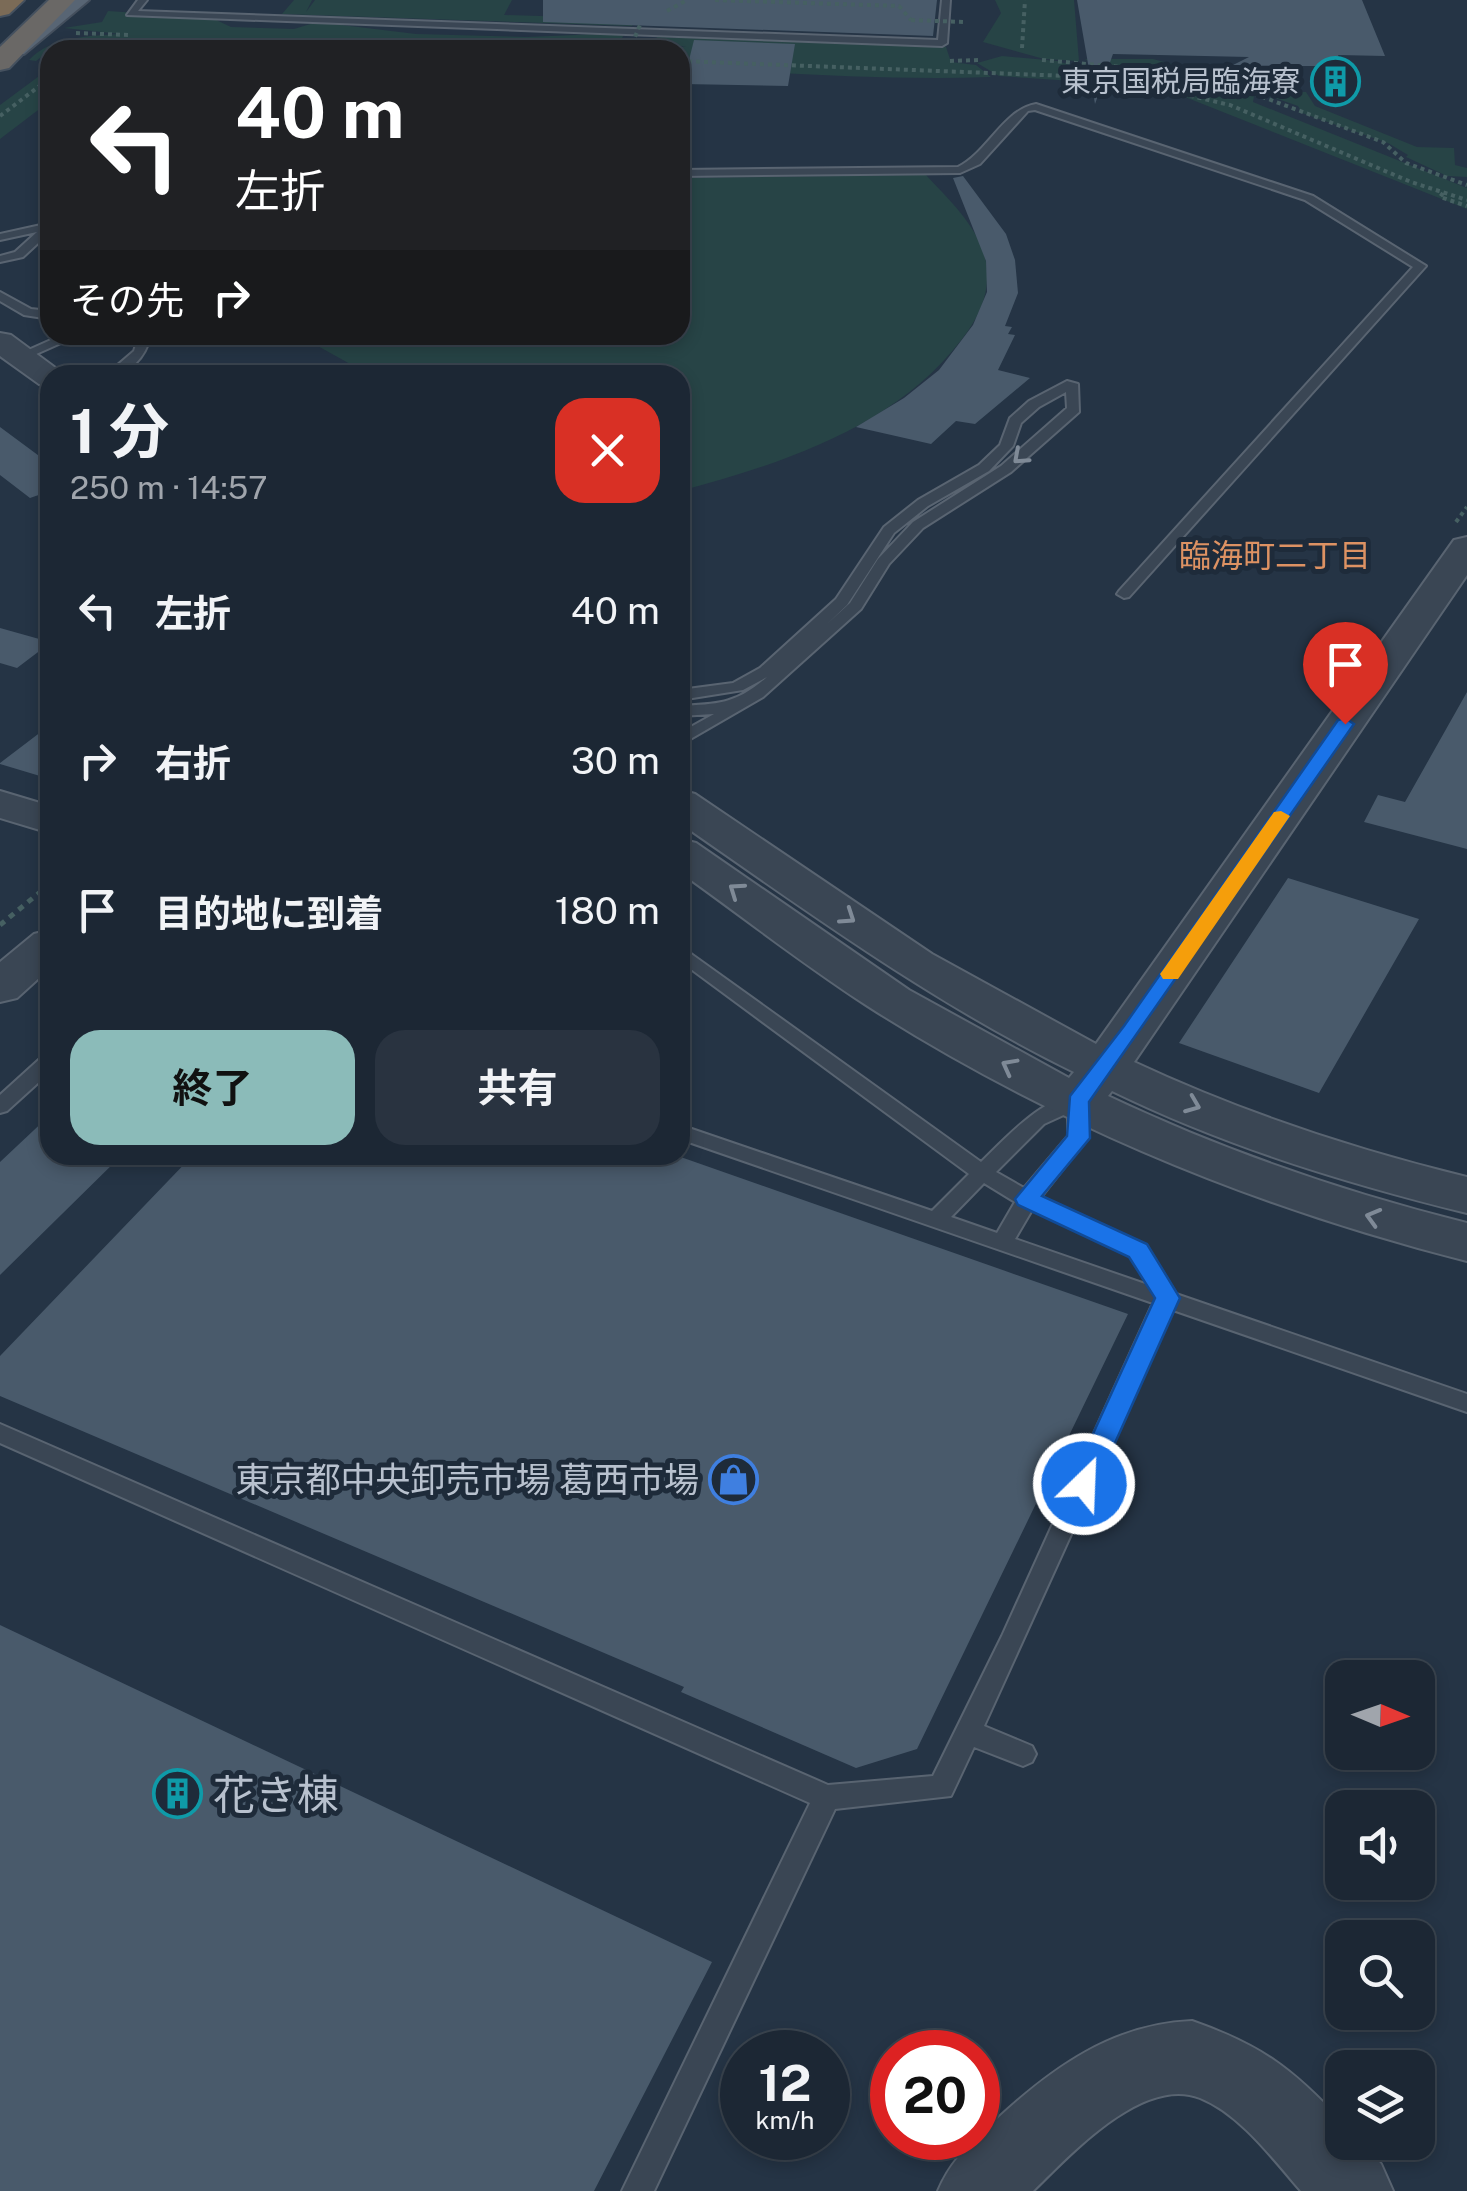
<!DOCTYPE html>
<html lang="ja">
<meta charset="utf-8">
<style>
body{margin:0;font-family:"Public Sans","Noto Sans JP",sans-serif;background:#293340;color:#f1f3f6;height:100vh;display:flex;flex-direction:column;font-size:38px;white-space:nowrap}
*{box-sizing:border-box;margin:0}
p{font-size:32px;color:#a0a5ac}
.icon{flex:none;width:55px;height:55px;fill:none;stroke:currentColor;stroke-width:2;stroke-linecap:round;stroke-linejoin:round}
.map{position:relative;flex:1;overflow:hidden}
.details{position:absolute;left:40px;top:365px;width:650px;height:800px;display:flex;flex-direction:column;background:#1c2734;border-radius:30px;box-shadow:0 5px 15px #0003,0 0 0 2px #3a444f}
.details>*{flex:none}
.guide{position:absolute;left:40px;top:40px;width:650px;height:305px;border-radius:30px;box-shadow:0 5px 15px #0003,0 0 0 2px #3a444f;background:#202124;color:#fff;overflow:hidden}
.needle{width:65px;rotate:92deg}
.fabs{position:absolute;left:1325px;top:1660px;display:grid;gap:20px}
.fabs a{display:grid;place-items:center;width:110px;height:110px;border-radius:20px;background:#1c2734;box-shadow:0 5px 15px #0003,0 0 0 2px #3a444f;font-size:50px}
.speed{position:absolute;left:720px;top:2030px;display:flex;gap:20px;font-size:50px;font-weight:700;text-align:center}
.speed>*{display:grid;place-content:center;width:130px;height:130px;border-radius:50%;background:#1c2734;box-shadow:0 5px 15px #0003,0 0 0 2px #3a444f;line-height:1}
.speed small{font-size:25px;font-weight:400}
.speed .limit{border:15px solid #d22;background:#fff;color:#111}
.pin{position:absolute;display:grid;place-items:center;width:85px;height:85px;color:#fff;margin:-102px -42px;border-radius:50% 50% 50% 0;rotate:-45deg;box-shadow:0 0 10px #0007}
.pin .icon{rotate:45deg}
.me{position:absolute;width:110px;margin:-55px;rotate:24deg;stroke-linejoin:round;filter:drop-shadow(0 0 8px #0008)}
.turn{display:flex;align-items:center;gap:35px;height:210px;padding:0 30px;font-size:45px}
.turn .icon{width:130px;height:130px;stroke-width:2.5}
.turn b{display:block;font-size:70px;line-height:85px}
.then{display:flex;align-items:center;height:95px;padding:0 30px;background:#0003;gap:20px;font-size:38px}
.round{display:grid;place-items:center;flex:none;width:105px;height:105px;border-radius:30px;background:#293340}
.head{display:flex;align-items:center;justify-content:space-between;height:170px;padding:0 30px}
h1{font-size:60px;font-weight:700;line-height:75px}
.primary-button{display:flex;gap:20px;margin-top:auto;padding:20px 30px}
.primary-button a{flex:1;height:115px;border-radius:30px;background:#8bbbb9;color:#111;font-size:40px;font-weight:700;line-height:115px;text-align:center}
.primary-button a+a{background:#293340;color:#f1f3f6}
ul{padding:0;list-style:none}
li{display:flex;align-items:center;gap:30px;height:150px;padding:0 30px}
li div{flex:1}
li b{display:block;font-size:38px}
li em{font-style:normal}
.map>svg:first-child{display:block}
.green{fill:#274446}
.building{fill:#495a6b}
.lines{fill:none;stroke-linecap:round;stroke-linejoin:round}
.service-casing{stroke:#596471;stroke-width:4}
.tertiary-casing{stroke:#596471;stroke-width:4}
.primary-casing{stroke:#444f5d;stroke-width:4}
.trunk-casing{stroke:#45515f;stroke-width:4}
.motorway-casing{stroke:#45515f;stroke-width:4}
.path-far1{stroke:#466062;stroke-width:4;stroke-dasharray:4 4;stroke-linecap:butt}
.path{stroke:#466062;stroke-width:5;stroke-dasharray:6 6;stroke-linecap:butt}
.service{fill:#3a4654;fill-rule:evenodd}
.tertiary{fill:#3a4654;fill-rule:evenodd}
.primary{fill:#586574;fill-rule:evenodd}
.trunk{fill:#6a6866;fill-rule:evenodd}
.motorway{fill:#7b6b57;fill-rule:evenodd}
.path-bridge{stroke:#466062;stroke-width:4;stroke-dasharray:4 4;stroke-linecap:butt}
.oneway{stroke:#7f8a97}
.route{fill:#1a73e8;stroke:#114b97;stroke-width:2.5}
.slow{fill:#f59e0b}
.labels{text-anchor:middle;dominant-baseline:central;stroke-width:10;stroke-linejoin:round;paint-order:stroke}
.far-poi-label{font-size:30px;fill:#b8c1ce;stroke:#1e2b3a;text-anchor:end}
.far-neighbourhood-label{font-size:32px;fill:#dd9263;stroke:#1e2b3a}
.poi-label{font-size:35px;fill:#b8c1ce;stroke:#1e2b3a;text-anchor:end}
.near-poi-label{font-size:42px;fill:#b8c1ce;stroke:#1e2b3a;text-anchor:start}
</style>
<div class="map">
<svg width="1467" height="2191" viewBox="0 0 1467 2191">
<rect width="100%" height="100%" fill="#253445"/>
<!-- green -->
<path class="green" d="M294,0h18l-6,12 9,-12h197l-8,15 131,4 -3,7 -350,-12z
M995,0h79l5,61 -35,-2 -61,-17 18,-29z
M108,11l104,7 19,9 63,2 23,-7 99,12 111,3 97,-4 -5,14h67l-31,-5 2,-5 289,10 5,15 25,3 15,12c-104,4 -207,-5 -311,-8v-19h-230l14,-4 -317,-7 -97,11 -14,11 -7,-1c23,-24 61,-24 92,-26l-57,-6 38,-6z
M1002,56l56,5 29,10 -2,4 36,3c26,-18 83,8 115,8l-71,-17 -69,-4 -11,-6h68l41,11 42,4 39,18h31l9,14 102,41 37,1 1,17 12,3v9l-20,-1 -41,-19 2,-2 -20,-12 -86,-30 -4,-7 -43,-15 -2,11 214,86v21l-292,-116 -72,-10 -104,-7 -22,-13z
M50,68v33l-50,38v-34z
M926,175c23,25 53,52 60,87 5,29 -6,54 -24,77 -67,88 -178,124 -282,152v-116h-310l-72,-40h382v-157z"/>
<!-- building -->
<path class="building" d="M543,0h394l-4,36 -390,-14z
M1077,0h285l23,56 -47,-1 5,11h-112l18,-9 -136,-3 -18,50z
M694,40l101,4 -7,42 -105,-2z
M963,176l43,58 9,26 3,33 -13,33 7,1 -4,7 7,1 -17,35 32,8 -55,46 -19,-3 -25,23 -75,-17 48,-29 35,-28 34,-45 14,-33 -1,-31 -33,-83z
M0,427l50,37v27l-20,7 -30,-23z
M0,628l50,14v1l-33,25 -17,-5z
M1467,692v157l-103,-27 14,-27 27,7z
M50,725v54l-50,-15v-1z
M1288,878l131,41 -100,174 -140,-50z
M50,1115v40h72l-122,120v-113z
M193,1155h482l453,159 -211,435 -61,19 -175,-76 3,-5 -684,-291v-40z
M0,1625l712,337 -118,229h-594z"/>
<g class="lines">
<defs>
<path id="service" d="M138,0h9l-9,11 800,29 4,-40h8l-3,43 -5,3 -815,-31z
M1036,104l277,92 113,70 -297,331 -5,1 -7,-4 2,-3 294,-324 -108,-67 -270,-90 -7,1 -48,53 -20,9 -280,3v-6l278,-3c30,-15 45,-57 78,-63z
M50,223v9l-27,25 -23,5v-6l15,-4 22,-20 -37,8v-6z
M0,292l31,17 19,2v8l-26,-4 -24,-14z
M62,335h17l-54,24 -10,-3z
M139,335h12c-6,23 -21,40 -45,40l28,-24z
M1067,381l11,3 1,28 -68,60 -88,56 -34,36 -28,45 -98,88 -83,48v-12l34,-19 -34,2v-10c39,-2 56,-2 87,-29l-24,13 -63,10v-10l53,-7 27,-15 76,-69 48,-72 34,-27 61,-35 21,-20 10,-27 19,-17zM1066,392l1,16 -66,58 -88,56 -35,37 -28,44 -23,21 20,-19 47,-72 34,-27 61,-35 24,-25 8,-23 18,-16z
M680,946l301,216c23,-22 69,-74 104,-66l3,5v36l-47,60 105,48 30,49 291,100v18l-294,-102 -189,416 48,20 4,8 -4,8 -9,4 -49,-19 -23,49 -116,13 -181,382h-32l188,-388 -810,-360v-19l828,361 105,-9 69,-140 151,-333 -473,-164v-14l252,86 37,-37 -289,-213zM1068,1113v23l-44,52 -28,-16 48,-48zM984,1183l31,19 -18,31 -46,-16zM1032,1210l98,45 18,30 -133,-46z
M50,1055v17l-43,39 -7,2v-18l43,-39z"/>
<path id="tertiary" d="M0,333l11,2 54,40h-15v12l-11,-3 -39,-28z
M1467,537v38l-333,487c107,50 218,87 333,115v36c-122,-30 -242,-67 -355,-122l-4,5c116,55 235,96 359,127v38c-209,-53 -407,-134 -590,-249 -68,-43 -131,-93 -197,-140v-33l16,4 213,147 160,88 5,-6c-141,-69 -266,-160 -394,-249v-33l15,4 237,160 164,90 358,-504z
M0,791l50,15v27l-50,-15z
M50,930v38l-33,30 -17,4v-40l34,-28z
M1192,2021c69,24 101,48 150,101v20h19l20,22 12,27h-92c-28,-32 -61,-77 -101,-93 -57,-23 -130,57 -167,93h-95c14,-33 33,-47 58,-71 56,-52 117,-96 196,-99z"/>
<path id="primary" d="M61,0h28l-65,54h-18l-4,-6 4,-6z"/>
<path id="trunk" d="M49,0h26l-66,68 -9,2v-23z"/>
<path id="motorway" d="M0,0h24l-15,14 -9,2z"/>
</defs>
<!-- service casing -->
<use href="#service" class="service-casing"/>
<!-- tertiary casing -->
<use href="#tertiary" class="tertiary-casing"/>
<!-- primary casing -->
<use href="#primary" class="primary-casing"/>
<!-- trunk casing -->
<use href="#trunk" class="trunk-casing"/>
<!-- motorway casing -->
<use href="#motorway" class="motorway-casing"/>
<!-- path-far1 -->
<path class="path-far1" d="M715,0l184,6 12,14
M667,11l20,-11
M76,33l53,2
M1022,48l3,-48
M77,50l56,-7 242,7
M106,50h5
M1042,60l113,10 65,11 163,61 23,21 61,22
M680,61l388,15 67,7 95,22 181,77 56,18
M950,61l29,-1
M0,116l50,-38
M1443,193l-3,4 27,9
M1456,522l11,-15"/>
<!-- path -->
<path class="path" d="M0,925l50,-41"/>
<!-- service -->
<use href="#service" class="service"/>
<!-- tertiary -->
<use href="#tertiary" class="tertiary"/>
<!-- primary -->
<use href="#primary" class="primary"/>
<!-- trunk -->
<use href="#trunk" class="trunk"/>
<!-- motorway -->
<use href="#motorway" class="motorway"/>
<!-- path-bridge -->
<path class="path-bridge" d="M911,20l54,2
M632,44l8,-19"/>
</g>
<!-- one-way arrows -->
<defs><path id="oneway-chevron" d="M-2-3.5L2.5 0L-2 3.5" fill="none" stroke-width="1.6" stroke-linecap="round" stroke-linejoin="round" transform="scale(2.5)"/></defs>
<g class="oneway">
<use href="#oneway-chevron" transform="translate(1020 457) rotate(138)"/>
<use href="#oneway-chevron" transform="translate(736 890) rotate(-145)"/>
<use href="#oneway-chevron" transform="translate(848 917) rotate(34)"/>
<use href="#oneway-chevron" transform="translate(1009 1066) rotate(-152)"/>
<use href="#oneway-chevron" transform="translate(1193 1105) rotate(22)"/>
<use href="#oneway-chevron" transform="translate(1373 1217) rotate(-164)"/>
</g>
<!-- route -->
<path class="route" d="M1345,718l9,6 -265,378 1,36 -48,58 105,48 33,54 -87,194 -9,3 -10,-3 -4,-8 85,-186 -26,-41 -111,-52 -3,-6 52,-63 3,-40 54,-70 214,-306z"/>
<!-- slow -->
<path class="slow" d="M1281,811l9,5 -112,163h-15l-3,-5 3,-4 111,-158z"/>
<!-- icons -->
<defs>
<symbol id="building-ring" viewBox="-11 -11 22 22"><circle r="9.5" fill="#1e2b3a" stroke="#0f9aa8" stroke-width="1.5"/><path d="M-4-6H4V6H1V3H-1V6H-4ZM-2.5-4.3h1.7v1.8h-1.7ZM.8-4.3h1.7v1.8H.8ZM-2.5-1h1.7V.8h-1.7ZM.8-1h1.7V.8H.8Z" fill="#0f9aa8"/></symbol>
<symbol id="shop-ring" viewBox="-11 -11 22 22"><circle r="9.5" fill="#1e2b3a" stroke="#3f7fe0" stroke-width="1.5"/><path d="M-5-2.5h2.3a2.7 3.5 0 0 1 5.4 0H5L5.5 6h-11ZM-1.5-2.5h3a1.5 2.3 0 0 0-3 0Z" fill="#3f7fe0"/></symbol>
</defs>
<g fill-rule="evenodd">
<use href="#building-ring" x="1308" y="54" width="55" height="55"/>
<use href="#shop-ring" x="706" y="1452" width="55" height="55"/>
<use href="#building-ring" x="150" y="1766" width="55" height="55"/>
</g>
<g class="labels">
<!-- far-poi labels -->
<g class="far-poi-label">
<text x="1301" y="81">東京国税局臨海寮</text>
</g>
<!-- far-neighbourhood labels -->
<g class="far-neighbourhood-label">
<text x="1275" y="555">臨海町二丁目</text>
</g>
<!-- poi labels -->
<g class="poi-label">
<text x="699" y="1479">東京都中央卸売市場 葛西市場</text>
</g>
<!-- near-poi labels -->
<g class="near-poi-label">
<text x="213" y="1794">花き棟</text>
</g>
</g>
</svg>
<div class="fabs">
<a><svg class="needle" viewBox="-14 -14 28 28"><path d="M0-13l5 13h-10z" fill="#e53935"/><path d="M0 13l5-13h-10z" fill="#a0a5ac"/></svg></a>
<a><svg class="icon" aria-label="sound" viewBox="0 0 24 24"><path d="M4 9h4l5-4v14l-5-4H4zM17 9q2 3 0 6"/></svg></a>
<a><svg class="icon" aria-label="search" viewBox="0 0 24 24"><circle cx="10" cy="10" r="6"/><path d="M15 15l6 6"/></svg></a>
<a><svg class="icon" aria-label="layers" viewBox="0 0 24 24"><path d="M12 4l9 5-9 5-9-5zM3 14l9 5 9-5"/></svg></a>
</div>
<div class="speed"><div>12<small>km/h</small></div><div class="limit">20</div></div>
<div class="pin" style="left:1345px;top:724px;background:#d93025"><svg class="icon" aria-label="arrive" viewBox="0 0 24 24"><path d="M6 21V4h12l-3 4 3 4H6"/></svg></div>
<svg class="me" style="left:1084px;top:1484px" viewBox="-20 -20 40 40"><circle r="17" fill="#1a73e8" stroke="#fff" stroke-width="3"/><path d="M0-11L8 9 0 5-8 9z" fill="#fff"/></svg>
<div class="guide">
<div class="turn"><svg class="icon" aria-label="left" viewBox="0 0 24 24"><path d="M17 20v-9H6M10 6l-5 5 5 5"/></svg><div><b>40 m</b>左折</div></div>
<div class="then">その先<svg class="icon" aria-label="right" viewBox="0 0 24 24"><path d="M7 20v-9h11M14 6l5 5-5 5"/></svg></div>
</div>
<section class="details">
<div class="head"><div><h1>1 分</h1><p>250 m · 14:57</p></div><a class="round" style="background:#d93025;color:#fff"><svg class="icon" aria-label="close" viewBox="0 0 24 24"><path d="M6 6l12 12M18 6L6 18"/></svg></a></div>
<ul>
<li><svg class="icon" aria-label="left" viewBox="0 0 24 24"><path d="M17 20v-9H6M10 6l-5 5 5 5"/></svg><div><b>左折</b></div><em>40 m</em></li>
<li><svg class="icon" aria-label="right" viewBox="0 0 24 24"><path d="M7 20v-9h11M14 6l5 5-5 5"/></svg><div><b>右折</b></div><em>30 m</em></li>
<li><svg class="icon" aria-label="arrive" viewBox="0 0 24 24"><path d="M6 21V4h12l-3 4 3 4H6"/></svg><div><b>目的地に到着</b></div><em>180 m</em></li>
</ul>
<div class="primary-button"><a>終了</a><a>共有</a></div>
</section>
</div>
